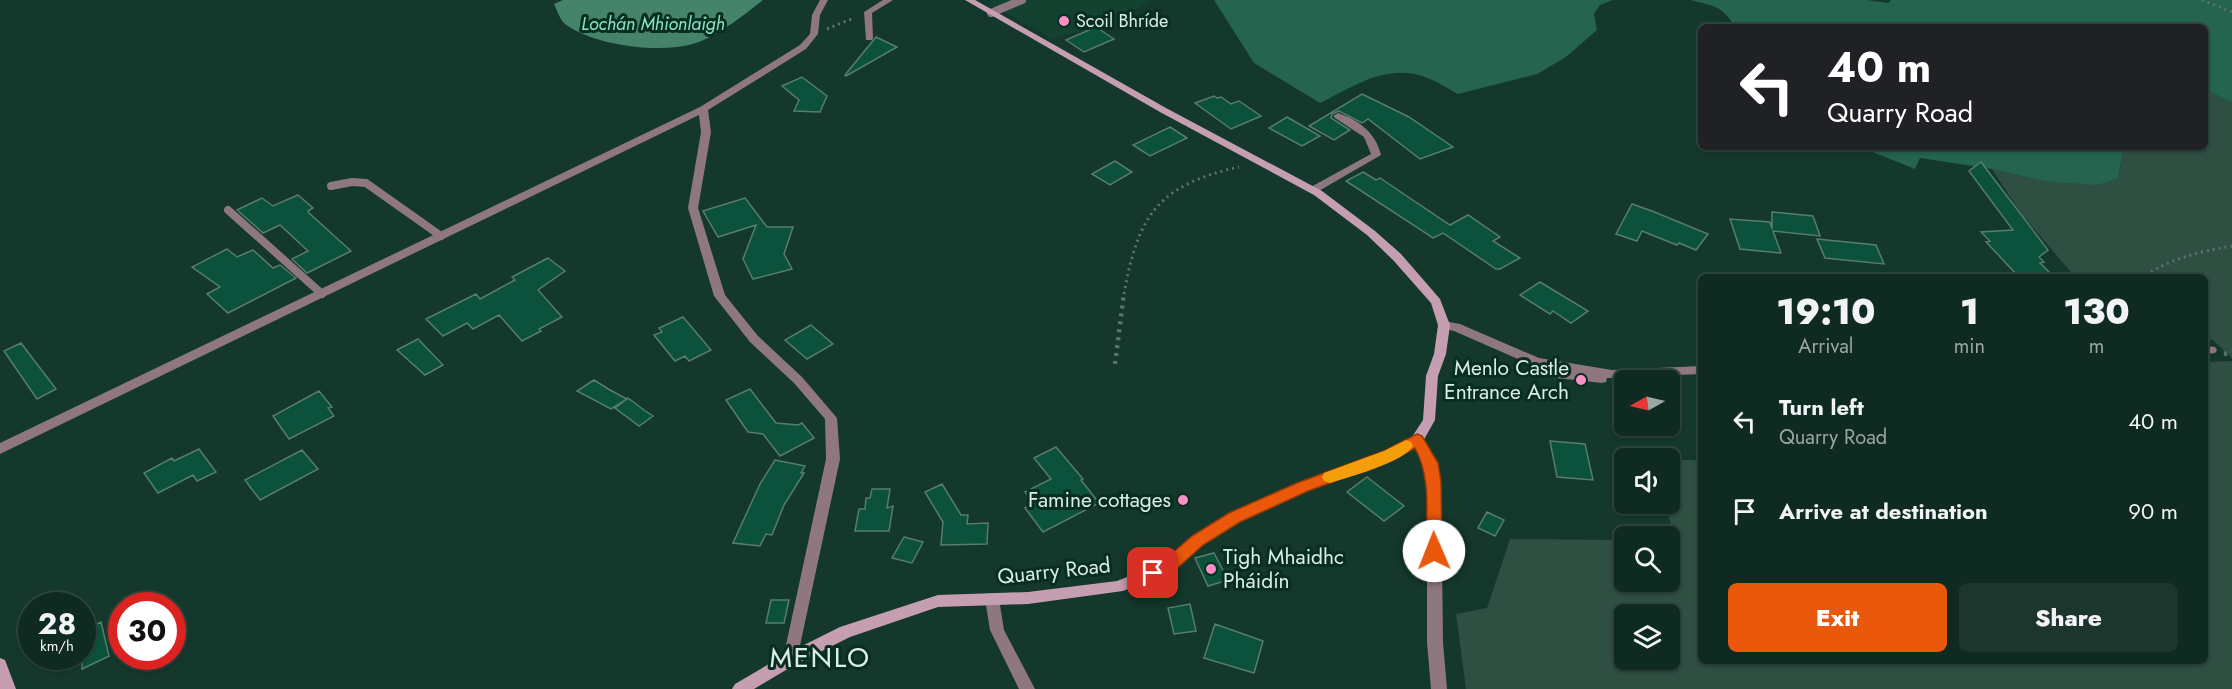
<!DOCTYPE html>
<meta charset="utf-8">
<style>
body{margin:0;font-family:Jost,sans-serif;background:#1d362d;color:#f1f3f6;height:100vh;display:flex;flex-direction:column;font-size:22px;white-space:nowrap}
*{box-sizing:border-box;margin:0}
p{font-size:20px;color:#9ba7a5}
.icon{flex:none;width:33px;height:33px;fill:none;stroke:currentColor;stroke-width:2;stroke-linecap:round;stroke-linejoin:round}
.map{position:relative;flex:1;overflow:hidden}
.panel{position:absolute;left:1698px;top:274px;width:510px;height:390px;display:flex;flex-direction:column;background:#0f2a20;border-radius:9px;box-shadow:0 2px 4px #0004,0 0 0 2px #2f463e}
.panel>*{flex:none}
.hud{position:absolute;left:1698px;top:24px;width:510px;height:126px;border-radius:9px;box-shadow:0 2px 4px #0004,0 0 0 2px #2f463e;background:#202124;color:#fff;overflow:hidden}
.needle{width:39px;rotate:262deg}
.tools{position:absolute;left:1614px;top:370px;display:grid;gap:12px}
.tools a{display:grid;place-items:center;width:66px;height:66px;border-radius:9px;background:#0f2a20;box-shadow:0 2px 4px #0004,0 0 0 2px #2f463e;font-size:30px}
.speed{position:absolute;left:18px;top:592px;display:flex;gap:12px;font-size:30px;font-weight:700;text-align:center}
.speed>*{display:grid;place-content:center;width:78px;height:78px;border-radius:50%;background:#0f2a20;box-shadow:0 2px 4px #0004,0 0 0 2px #2f463e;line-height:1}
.speed small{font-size:15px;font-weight:400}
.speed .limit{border:9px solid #d22;background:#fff;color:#111}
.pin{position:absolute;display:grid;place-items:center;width:51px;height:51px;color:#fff;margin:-26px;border-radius:12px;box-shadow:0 3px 9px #0006}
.me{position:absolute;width:66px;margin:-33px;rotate:359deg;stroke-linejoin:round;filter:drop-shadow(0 0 4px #0008)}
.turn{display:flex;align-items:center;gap:21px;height:126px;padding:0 30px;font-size:27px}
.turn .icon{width:78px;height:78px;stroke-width:2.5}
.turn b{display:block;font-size:42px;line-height:51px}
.eta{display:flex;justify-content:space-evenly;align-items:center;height:102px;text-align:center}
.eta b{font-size:36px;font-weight:800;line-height:42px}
.cta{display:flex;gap:12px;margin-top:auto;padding:12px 30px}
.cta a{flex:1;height:69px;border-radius:9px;background:#ea580c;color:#fff;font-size:24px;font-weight:800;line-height:69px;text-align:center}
.cta a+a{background:#1d362d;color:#f1f3f6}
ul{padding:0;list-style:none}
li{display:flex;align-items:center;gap:18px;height:90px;padding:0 30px}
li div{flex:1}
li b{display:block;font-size:22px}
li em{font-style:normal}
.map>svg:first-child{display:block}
.built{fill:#134231}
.green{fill:#2e4f42;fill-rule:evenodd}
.forest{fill:#25644e}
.water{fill:#45836b}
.building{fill:#0b513b;stroke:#587c6d;stroke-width:1.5}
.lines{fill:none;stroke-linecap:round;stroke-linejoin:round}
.path-far1{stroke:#58766b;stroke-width:3;stroke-dasharray:2 4;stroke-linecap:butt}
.path{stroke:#58766b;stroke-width:4.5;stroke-dasharray:3 5;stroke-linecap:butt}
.lane{stroke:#8f7782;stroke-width:8}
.street{fill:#8f7782;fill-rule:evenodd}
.secondary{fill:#c59fb1;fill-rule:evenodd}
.route{fill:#ea580c;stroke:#983908;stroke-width:1.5}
.slow{fill:#f59e0b}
.poi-dot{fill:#fa8fc6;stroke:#082d21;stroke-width:2}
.labels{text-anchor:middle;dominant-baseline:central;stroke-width:6;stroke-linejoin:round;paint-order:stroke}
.far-poi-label{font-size:18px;fill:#daeee5;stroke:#082d21;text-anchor:start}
.far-water-label{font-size:18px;font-style:italic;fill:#88e7c1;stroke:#082d21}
.poi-label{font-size:21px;fill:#daeee5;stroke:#082d21;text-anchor:end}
.street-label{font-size:21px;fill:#daeee5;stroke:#082d21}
.near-quarter-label{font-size:28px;letter-spacing:1.5px;fill:#daeee5;stroke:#082d21}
</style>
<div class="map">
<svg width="2232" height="689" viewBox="0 0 2232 689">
<rect width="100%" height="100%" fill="#14382b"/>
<!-- built -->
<path class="built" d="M996,0h157l-18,10 -44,18 -38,11 -65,-36z"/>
<!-- green -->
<path class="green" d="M2205,89l27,14v255l-19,-18h-8v-62l-130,-1 -55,-65 -28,-43 51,12 75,-3 6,-31h81z
M2232,361v328h-766l-10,-75 31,-6 23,-69 114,1v42h46v-42l4,-1 -8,-35h4v-44h31v202h504v-300zM1624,615h46v45h-46z"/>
<!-- forest -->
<path class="forest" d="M1214,0h399l-13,5 -6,9 3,16 -31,27 -29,17 -79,20c-10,-5 -21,-13 -33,-17 -38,-14 -71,9 -105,26l-66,-40z
M1690,0h177l21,3 3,-3h341v103l-27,-14v-62h-470c-13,-22 -22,-21 -45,-27z
M1860,147h264l-6,31 -21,7 -54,-4 -51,-12 -72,-11 -5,11z"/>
<!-- water -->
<path class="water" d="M563,0h200c-19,15 -50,40 -74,45 -34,8 -96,0 -124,-21 -5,-4 -8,-14 -11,-20z"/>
<!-- building -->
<path class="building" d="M1096,27l18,12 -30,13 -18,-12z
M876,37l21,10 -51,29 -1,-1z
M802,77l25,19 -7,16 -26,-1 5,-11 -17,-14z
M1362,94l47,23 44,30 -33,12 -52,-40 -6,4 -23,-12 -7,3 -1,4 19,12 -16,10 -25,-14z
M1214,96l3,2 4,-1 10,7 8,-3 22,15 -30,13 -36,-26z
M1287,117l33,19 -18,10 -33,-18z
M1170,127l17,11 -37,18 -17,-11z
M1115,161l17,11 -22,13 -18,-11z
M1981,162l67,88 -9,7 5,5 -4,1 15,15h-35l-34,-36 4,-1 -9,-9 32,-2 -44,-59z
M1363,172l13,8 4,-2 70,47 18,-10 32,22 -7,4 27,17 -20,11h-4l-53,-36 -10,5 -87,-57z
M298,195l15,13 -5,3 1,2 42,38 -44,22 -15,-14 16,-8 -28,-26 -17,8 -26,-23 25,-12 11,8z
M745,198l22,29h26l-9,27 8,15 -39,10 -10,-20 13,-34 -38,12 -15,-26z
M1632,204l20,7 56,23 -12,16 -17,-7 -2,2 -35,-14 -5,10 -21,-7z
M1772,212l41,4 7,20 -47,-5 8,22 -41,-4 -10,-30 40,3 2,7z
M1817,239l59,6 8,19 -59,-6z
M227,249l10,8 16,-7 20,18 7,-3 16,13 -68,35 -21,-19 13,-7 -28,-20z
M548,258l17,13 -27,19 24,27 -23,12 2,2 -19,10 -23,-26 -26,14 -6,-6 -24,13 -17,-17 50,-25 4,5 35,-19 -3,-3z
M1540,282l48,29 -17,12 -18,-12 -3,3 -30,-19z
M683,317l28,33 -22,11 -4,-5 -10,5 -21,-26 8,-3 -3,-4z
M811,325l22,19 -26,15 -22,-19z
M418,339l25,26 -18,10 -28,-25z
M21,343l35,46 -19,10 -33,-48z
M594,380l16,10 17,9 -16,10 -34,-18z
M750,389l26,34 22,2 4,-2 12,15 -34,18 -17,-22 -15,-2 -22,-32z
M319,391l13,16 -4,1 6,8 -45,23 -16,-23z
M628,398l16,12 9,6 -14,10 -24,-18z
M1550,441l35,3 8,36 -36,-3z
M1056,447l27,32 -2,1 18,23 -56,29 -18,-24 9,-5 -9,-11 26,-13 -17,-21z
M199,449l17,23 -19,9 -4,-6 -35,18 -14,-20 28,-15 2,3z
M302,450l16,19 -58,31 -15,-20z
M775,460l30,6 -4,7h3l-20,32 -12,30 -6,-1 -6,12 -27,-3 27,-59z
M1367,477l37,29 -20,15 -37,-29z
M942,484l19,31h7l-1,9 21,-1 -1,21 -46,1 2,-23 -18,-30z
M872,489h18l-3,19 6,-2 -4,25h-34l4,-22h6l1,-11h4z
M1487,512l17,8 -9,16 -17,-8z
M904,537l19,5 -11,21 -20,-5z
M1214,553l14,27 -20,6 -13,-28z
M771,600h18l-5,23h-18z
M1190,604l6,27 -22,3 -6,-26z
M101,622l8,34 -27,13v-38z
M1215,624l48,17 -9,32 -50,-15z"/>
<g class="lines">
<!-- path-far1 -->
<path class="path-far1" d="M2202,0l30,12
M827,29l27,-11
M2151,278v-6c25,-15 52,-21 81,-26
M1124,294c14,-79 34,-109 115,-127"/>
<!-- path -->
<path class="path" d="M2224,354l8,-2
M1115,364l9,-71"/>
<!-- lane -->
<path class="lane" d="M991,13l31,-13
M331,186l21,-4 14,1 75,53
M228,210l94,84"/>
<!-- street -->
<path class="street" d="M820,0h8l-8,15 -2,19 -12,15 -98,61 3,22 -13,76 27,87 33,41 44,41 35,41 3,41 -44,205 -5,2 -5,-2 -3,-5 43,-200 -1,-40 -31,-36 -44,-41 -36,-46 -26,-88 13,-76 -2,-17 -699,339v-11l700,-336 100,-62 10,-11 2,-19z
M883,0h10l-21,13 1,25 -1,2h-6l-2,-28z
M1338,113c21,7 38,20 43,42l-64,37h-8l-1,-2 1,-2 62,-34 -7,-17 -29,-19 -2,-2z
M1444,321l16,3 79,34 73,12 89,-4v8l-94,4 -1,4 -4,1 -54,-6 -16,-12 -78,-34 -14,-3 -2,-3 2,-3z
M2205,346l10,1 2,3 -2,3 -10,1z
M1417,435l5,2 16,26 3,19 2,160 4,47h-16l-4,-47v-160l-3,-19 -13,-23 1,-3z
M992,593l5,2 2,4 5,31 31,59h-16l-29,-59 -5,-31 2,-4z"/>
<!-- secondary -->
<path class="secondary" d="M965,0h10l191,108 156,83 53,40 26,23 39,45 10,26 -4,29 -8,22 -3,44 -13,23 -28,16 -86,32 -68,31 -38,23 -29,26 -50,20 -95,13 -90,3 -88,30 -54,27 -42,25h-22l3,-5 51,-30 54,-27 98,-32 90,-3 89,-11 46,-18 29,-26 38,-23 68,-31 86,-32 28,-14 11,-17 3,-44 8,-22 4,-29 -7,-22 -38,-43 -26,-25 -53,-40 -154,-83z
M0,658l5,2 11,29h-16z"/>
</g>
<!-- route -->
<path class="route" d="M1417,434l5,2 16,27 3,19 1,69 -2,5 -6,1 -5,-1 -3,-5c0,-34 6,-72 -11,-103l-20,11 -87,32 -68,31 -37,23 -30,27 -20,8 -6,-2 -3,-5 3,-5 15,-6 30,-26 37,-23 68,-30 87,-32z"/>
<!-- slow -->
<path class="slow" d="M1406,440l5,2 2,4c-9,16 -64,31 -83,37l-6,-2 -2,-4 2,-4 60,-22z"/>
<!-- markers -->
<g class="poi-dot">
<circle cx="1064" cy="21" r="6"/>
<circle cx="1581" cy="380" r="6"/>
<circle cx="1183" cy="500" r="6"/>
<circle cx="1211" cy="569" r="6"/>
</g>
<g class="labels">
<!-- far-poi labels -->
<g class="far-poi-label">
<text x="1076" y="21">Scoil Bhríde</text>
</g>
<!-- far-water labels -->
<g class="far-water-label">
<text x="653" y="24">Lochán Mhionlaigh</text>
</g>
<!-- poi labels -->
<g class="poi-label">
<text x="1569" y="368">Menlo Castle<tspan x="1569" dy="24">Entrance Arch</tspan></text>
<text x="1171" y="500">Famine cottages</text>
<text x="1223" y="557" text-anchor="start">Tigh Mhaidhc<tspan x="1223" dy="24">Pháidín</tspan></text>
</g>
<!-- street labels -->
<g class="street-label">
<text transform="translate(1054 571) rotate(-6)">Quarry Road</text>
</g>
<!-- near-quarter labels -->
<g class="near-quarter-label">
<text x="820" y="657">MENLO</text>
</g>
</g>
</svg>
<div class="tools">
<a><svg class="needle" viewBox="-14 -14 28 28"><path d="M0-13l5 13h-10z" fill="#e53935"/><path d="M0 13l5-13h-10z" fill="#9ba7a5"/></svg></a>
<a><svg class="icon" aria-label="sound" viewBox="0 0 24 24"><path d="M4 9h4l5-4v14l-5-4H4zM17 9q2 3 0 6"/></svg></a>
<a><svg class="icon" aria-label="search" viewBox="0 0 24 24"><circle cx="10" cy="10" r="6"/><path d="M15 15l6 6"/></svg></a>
<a><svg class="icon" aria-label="layers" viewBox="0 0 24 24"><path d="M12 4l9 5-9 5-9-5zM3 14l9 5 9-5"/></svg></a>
</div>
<div class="speed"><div>28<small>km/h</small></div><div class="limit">30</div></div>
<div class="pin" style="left:1153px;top:573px;background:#d93025"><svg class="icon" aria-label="arrive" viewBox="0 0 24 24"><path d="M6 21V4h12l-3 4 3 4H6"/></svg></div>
<svg class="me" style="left:1434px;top:551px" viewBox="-20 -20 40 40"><circle r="19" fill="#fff"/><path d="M0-13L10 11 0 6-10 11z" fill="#ea580c"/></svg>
<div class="hud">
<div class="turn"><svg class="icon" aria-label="left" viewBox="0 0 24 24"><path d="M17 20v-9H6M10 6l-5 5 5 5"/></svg><div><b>40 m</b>Quarry Road</div></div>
</div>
<section class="panel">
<div class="eta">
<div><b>19:10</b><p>Arrival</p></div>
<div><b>1</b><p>min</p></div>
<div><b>130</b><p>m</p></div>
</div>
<ul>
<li><svg class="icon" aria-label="left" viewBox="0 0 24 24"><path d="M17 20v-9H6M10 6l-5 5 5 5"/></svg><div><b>Turn left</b><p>Quarry Road</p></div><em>40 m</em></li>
<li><svg class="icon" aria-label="arrive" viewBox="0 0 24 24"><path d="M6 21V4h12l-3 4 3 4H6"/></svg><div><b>Arrive at destination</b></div><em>90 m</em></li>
</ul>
<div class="cta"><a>Exit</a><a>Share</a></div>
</section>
</div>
